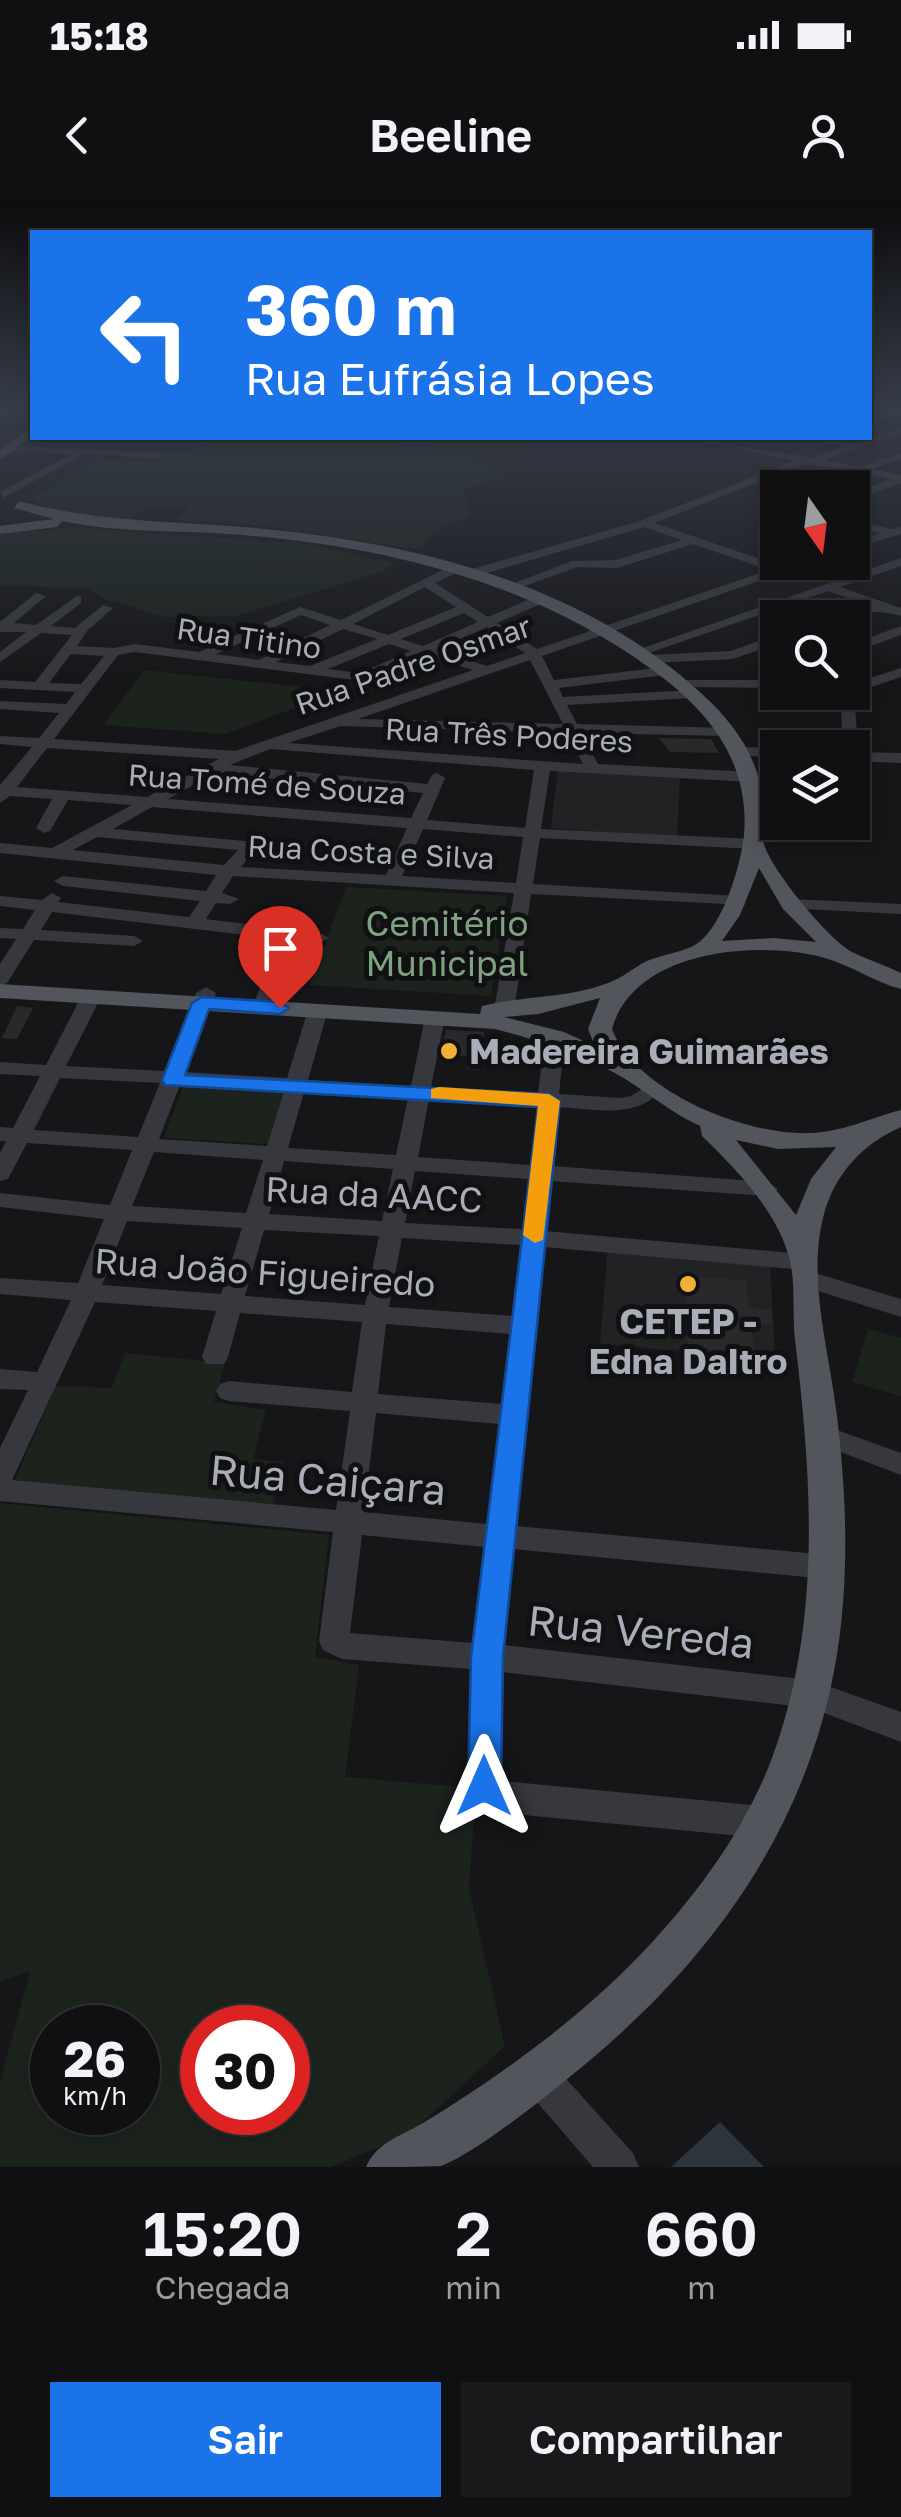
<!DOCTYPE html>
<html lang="pt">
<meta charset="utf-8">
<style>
body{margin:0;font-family:"Golos Text",sans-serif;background:#19191b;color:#f1f3f6;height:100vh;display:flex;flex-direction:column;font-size:38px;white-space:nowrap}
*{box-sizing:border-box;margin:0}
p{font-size:32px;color:#9c9d9f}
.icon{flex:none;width:55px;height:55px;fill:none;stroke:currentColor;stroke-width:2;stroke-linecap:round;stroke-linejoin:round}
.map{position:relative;height:1967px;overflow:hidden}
.panel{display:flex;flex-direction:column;background:#101012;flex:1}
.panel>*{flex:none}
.guide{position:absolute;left:30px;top:30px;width:842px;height:210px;border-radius:0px;box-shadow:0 5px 15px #0003,0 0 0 2px #303032;background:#1a73e8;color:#fff;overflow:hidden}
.needle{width:65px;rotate:166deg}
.tools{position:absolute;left:760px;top:270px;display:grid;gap:20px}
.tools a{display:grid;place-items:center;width:110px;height:110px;border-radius:0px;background:#101012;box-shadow:0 5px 15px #0003,0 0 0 2px #303032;font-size:50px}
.speed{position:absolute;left:30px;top:1805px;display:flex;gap:20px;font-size:50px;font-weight:700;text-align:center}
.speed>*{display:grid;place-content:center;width:130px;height:130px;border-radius:50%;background:#101012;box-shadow:0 5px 15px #0003,0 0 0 2px #303032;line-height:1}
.speed small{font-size:25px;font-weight:400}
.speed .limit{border:15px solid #d22;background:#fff;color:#111}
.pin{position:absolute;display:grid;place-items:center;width:85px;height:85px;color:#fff;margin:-102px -42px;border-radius:50% 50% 50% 0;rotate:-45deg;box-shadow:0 0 10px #0007}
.pin .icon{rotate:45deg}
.me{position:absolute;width:110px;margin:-55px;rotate:0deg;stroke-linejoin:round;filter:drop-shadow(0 0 8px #0008)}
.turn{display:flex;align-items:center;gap:35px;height:210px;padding:0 50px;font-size:45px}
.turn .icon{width:130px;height:130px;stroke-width:2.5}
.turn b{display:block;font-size:70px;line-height:85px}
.eta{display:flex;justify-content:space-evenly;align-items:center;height:170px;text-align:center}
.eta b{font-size:60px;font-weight:600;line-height:70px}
.button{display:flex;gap:20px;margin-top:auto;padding:20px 50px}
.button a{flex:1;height:115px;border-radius:0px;background:#1a73e8;color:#fff;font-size:40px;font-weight:600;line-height:115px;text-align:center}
.button a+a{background:#19191b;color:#f1f3f6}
.status{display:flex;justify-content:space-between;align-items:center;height:70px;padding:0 50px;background:#101012;direction:ltr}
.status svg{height:28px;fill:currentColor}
header{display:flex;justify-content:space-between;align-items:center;height:130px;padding:0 50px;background:#101012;font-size:45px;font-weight:600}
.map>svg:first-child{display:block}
.built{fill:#222225}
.green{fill:#1c231d;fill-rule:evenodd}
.water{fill:#2c353c}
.building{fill:#29292c}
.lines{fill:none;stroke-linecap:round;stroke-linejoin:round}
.minor{fill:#37383d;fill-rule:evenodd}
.major{fill:#53555c;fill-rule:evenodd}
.route{fill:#1a73e8;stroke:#114b97;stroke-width:2.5}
.slow{fill:#f59e0b}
.poi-dot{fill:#f2b134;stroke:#111113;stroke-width:4}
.labels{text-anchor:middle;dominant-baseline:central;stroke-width:10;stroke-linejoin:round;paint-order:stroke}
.far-street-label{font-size:30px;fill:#a8adb8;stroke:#111113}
.park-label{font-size:35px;fill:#7fa381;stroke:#111113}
.poi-label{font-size:35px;font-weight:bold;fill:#a8adb8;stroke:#111113;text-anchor:start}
.street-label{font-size:35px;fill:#a8adb8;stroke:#111113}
.near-street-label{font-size:42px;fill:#a8adb8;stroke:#111113}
</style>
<div class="status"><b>15:18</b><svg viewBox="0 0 49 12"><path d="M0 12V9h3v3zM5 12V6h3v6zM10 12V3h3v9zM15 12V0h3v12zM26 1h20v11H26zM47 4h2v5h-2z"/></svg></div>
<header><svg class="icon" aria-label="back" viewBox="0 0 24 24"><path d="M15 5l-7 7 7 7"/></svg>Beeline<svg class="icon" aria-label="person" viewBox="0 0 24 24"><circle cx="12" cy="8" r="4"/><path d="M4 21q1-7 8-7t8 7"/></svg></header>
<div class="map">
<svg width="901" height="1967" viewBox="0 0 901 1967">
<rect width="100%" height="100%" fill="#161618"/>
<!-- built -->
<path class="built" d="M558,568l122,8 -3,62 -126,-10z
M608,1045l162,14 5,100 -175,-15z"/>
<!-- green -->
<path class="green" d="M265,238h123l8,8c44,4 88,-9 133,-8l-12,15 -42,3 -6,5 33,9 -5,7 -34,13 7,26 -37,16 -12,18 -166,-25 -81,-5 16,-12 -40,-2 -19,13 -78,-8 -23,-12 68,-40 55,4 21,-12z
M76,328l223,15 97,20 -13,8 -146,45 -72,1 -60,-18 -15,-10 -90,-4v-52z
M144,470l196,21 -115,43 -122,-9z
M346,687l161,9 -16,100 -181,-11z
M183,887l100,5 -15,52 -104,-6z
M646,1105l32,2 2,38 -33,-1z
M868,1129l33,9v58l-49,-14z
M125,1153l100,10 -11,39 52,8 -13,49 30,3 -12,48 -256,-30 41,-94 56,2z
M0,1303l329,32 -14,122 44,8 -14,112 106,9 24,17 -6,86 36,157 -99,91 -77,30h-329v-85l30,-111 -30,11zM52,1828h86v84h-86zM202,1828h86v84h-86z"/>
<!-- water -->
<path class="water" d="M720,1922l44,45h-93z"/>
<!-- building -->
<path class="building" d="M659,538l52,1 8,14 -49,-1z
M17,806l16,2 -16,31 -15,-1z
M446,830l38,2 -5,38 -12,-1 1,-13 -27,-1z
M686,1077l60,3 3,28 22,2 2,14 -22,-1 3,29 -66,-3z"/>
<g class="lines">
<!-- minor -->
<path class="minor" d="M901,209v6l-31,10v-6z
M0,210l32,1v6l-32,-1z
M901,227v6l-76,27 34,7 42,-14v6l-29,10 29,6v8l-45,17 -4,1v-7l39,-15 -31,-6 -41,15h-17l46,-17 -41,-8 -153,60 127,43 10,-4 17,2 -266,92 12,24 111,-13 7,4 -7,4 -106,13 4,9 129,-7 7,4 -7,4 -125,7 10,19 150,4 7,4 -7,4 -145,-3 16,31 153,8 8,5 -8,5 -201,-11 -9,58 213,10 8,5 -8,5 -214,-11 -7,46 206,12 6,1v8l-214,-11 -17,117 -10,6 -10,-6 20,-118 -281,-17 -11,17 17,6 -9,5 -14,-1 -10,16 114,14 9,5 -9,5 -23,-2 -24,61h-14l-3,-4 23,-59 -227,-27 -11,18 93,6 9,5 -9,5 -100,-6 -27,43 -7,2v-21l16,-25 -16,-1v-10l23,1 12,-19 -35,-4v-10l42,4 10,-7 9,5 -3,4 131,15 11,-16 -137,-15 -9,-5 9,-5 143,15 10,-16 -216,-22v-10l52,5 80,-43 -64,-5 -18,31 -6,2 -8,-5 16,-29 -42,-3 -10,7v-18l32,-38 -32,-3v-8l39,2 20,-25 -59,-4v-8l66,3 9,-12 -75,-4v-8l35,2 37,-47 -31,-2 -41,29v-10l26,-20h-26v-10l36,-29 10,3 -32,27 22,2 41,-29 4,1v6l-30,23 24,2 28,-23 10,3 -26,23 -10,15 37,2 21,-4 64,8 101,-45 41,13 112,-55 4,1v6l-22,11 53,34 49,-21h8v6l-48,21 40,26 232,-79 -76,-26 -76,24 -40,-1 -63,23 -10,-3 68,-26 44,-1 66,-20 -38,-13 -171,50h-8v-6l175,-50 154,-60 -106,-23 125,20 31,-11 -32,-9 42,5zM425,387l31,20 -68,28 -35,-11zM464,413l14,9 -55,24 -22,-7zM301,415l29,10 -71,35 -43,-6zM487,427l38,26 -38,13 -51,-16zM343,429l34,10 -67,27 -34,-4zM389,444l22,7 -51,22 -32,-4zM135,452l227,29 62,-26 49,15 -238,81 -181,-12 64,-84zM71,454l33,2 -23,28 -32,-1zM530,460l33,64 -205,-5zM341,526l226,7 16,31 -295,-21zM47,548l172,11 -72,38 -130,-10zM270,549l264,21 -9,58 -98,-8 18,-42 -8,-5 -5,2 -5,9 -197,-19zM215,573l208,20 -12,25 -243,-19zM152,607l255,21 -21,47 -145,-8 17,-21 -2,-4 -143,-13zM423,629l100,8 -7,46 -114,-7zM97,637l141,13 -14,15 -151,-15z
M7,246l152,6 5,3 -5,3 -75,-4 -81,44 -3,-6 72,-38 -62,-3z
M852,320l40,9 9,-2v7l-49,15v-7l28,-9 -28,-7z
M901,358v8l-61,21 61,21v8c-34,-10 -38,2 -71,2l35,-14 -37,-13 -182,63 -12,-3z
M901,426v9l-49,18v-9z
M778,434v9l-45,16 -82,4 -7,-4 7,-4 80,-4z
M901,468v9l-47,16 4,55 -3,4 46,1v10l-49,-2v-13h-9l-3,-56h12v-8z
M681,480h97v8l-102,-1v-6z
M742,547l36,1v10l-41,-3v-6z
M791,699l110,5v10l-116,-6 -3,-4z
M206,787l10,6 -31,79 102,6 21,-68 10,-6 10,6 -20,70 103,6 14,-69 10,-6 10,6 -14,70 107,6 7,-56 3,-4h14l3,4 -6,57 62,4 10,-2 21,-13 10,6c-25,31 -68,20 -104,18l-6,59 215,16 11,7 -11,7 -217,-15 -5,50 259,23 12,8 -11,8 96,29v18l-105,-33 -3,-6 11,-8 -260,-23 -28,279 312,29 10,3 5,9 -5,9 -10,3 -315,-30 -9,96 307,35 90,32v30l-90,-34 -309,-36v109l260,25 12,5 5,11 -5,11 -12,5 -269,-26 -12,-5 -14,-26 4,-112 -129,-10 -19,-9 -4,-9 14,-109 -333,-31v-53l28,-58 -28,-1v-20l37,3 34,-72 -71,-6v-16l78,5 26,-64 -104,-12v-14l110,12 22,-55 -105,-7 -19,36 -8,2v-28l6,-12h-6v-14l13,1 27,-52 -40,-2v-12l46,3 35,-68 10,-6 10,6 -35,69 98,5 32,-78zM60,878l100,5 -22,54 -104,-7zM180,885l104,6 -17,55 -108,-7zM304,892l104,6 -12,57 -108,-7zM429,899l108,6 -7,60 -112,-8zM154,952l109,8 -17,53 -114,-7zM284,961l109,8 -11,52 -113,-7zM415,971l113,8 -6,50 -117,-6zM127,1021l115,7 -21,66 -119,-9zM264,1030l115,6 -14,69 -120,-9zM402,1038l118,7 -8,71 -123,-9zM95,1102l121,9 -14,46 4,7h18l4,-7 12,-44 122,9 -10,70 -123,-11 -9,3 -4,7 4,7 9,3 121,10 -14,99 -324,-30zM386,1124l124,10 -8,70 -124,-10zM376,1213l123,11 -12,100 -123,-12zM362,1335l123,12 -12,96 -123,-10z
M823,1225l78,28v22l-87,-33 -4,-7 4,-7z
M537,1855l13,6 83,92 6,14h-46l-69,-80 -6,-13 6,-13z"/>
<!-- major -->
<path class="major" d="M32,228v8l-32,24v-10z
M19,301c70,19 138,20 211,25 165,12 345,51 471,167 30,27 56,61 61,102 2,15 -1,31 1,45 4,26 66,100 89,112 16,8 33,13 49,21v16c-27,-7 -52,-25 -80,-32 -68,-17 -187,-6 -209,72 24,63 135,107 198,104 33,-1 60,-15 91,-23v17c-37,16 -66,46 -77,87 -17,63 4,132 12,195 12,92 15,194 -7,286 -34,146 -121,265 -234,361 -33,28 -116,96 -154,110 -20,1 -53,1 -75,1 10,-24 35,-31 57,-44 79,-48 157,-105 220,-171 53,-56 102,-122 129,-194 50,-135 40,-279 23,-418 -3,-25 1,-59 -6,-83 -13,-47 -53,-88 -87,-121l-2,-10c-31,-14 -57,-38 -87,-54 -37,-20 -77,-32 -118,-43l-495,-31v-14l480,30 2,-8c43,-11 91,-7 133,-26 11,-5 21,-14 32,-19 14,-6 30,-8 44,-14 30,-12 50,-82 53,-112 6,-72 -34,-123 -90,-164 -124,-91 -274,-126 -426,-137 -55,-4 -111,-1 -166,-13l-5,6 -57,7v-8l54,-7 -40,-11zM759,668l24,41 33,33 -42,-4 -52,3 18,-26zM600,798l-12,31 7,17 -31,-14 -60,-15 34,-3zM736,940l42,9 58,-2 -25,32 -15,36z"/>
</g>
<!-- sky -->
<linearGradient id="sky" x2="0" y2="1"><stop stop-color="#0c0c0d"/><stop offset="0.43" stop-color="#363c48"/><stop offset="1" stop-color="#363c48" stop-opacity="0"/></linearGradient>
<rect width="901" height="480" fill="url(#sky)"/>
<!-- route -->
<path class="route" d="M202,797l78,5 9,6 -9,6 -71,-5 -24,66 364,19 11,7 -57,556 -2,129 -5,11 -12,5 -12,-5 -4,-11 3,-129 67,-550 -373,-22 -3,-5 30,-77z"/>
<!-- slow -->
<path class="slow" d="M439,887l110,7 11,7 -17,139 -8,3 -12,-8 15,-129 -107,-8v-9z"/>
<!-- markers -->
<g class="poi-dot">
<circle cx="449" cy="851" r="10"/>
<circle cx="688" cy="1084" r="10"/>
</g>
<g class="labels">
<!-- far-street labels -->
<g class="far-street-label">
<text transform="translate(249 438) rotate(8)">Rua Titino</text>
<text transform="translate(413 465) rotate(-19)">Rua Padre Osmar</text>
<text transform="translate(509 535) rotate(3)">Rua Três Poderes</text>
<text transform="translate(267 584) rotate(4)">Rua Tomé de Souza</text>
<text transform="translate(371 652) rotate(3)">Rua Costa e Silva</text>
</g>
<!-- park labels -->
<g class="park-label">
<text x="447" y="723">Cemitério<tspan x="447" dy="40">Municipal</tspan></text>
</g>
<!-- poi labels -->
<g class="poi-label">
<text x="469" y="851">Madereira Guimarães</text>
<text x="688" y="1121" text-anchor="middle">CETEP -<tspan x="688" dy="40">Edna DaItro</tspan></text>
</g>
<!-- street labels -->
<g class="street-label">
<text transform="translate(374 994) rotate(3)">Rua da AACC</text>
<text transform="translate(265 1072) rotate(4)">Rua João Figueiredo</text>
</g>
<!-- near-street labels -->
<g class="near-street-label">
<text transform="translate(328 1279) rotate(5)">Rua Caiçara</text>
<text transform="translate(641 1431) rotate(6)">Rua Vereda</text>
</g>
</g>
</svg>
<div class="tools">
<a><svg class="needle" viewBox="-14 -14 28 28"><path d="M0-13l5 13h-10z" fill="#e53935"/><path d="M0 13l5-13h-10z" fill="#9c9d9f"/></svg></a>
<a><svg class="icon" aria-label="search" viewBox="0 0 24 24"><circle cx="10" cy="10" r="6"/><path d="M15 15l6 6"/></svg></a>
<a><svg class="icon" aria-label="layers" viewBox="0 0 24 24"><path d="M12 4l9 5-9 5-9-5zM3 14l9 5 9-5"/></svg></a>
</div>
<div class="speed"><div>26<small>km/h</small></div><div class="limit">30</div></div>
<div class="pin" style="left:280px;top:808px;background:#d93025"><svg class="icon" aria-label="arrive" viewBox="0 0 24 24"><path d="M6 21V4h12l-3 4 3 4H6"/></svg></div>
<svg class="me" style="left:484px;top:1586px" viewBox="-20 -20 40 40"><path d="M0-17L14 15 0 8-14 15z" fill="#1a73e8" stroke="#fff" stroke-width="4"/></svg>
<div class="guide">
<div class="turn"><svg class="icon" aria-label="left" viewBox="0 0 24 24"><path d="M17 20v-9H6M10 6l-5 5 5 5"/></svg><div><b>360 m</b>Rua Eufrásia Lopes</div></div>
</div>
</div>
<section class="panel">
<div class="eta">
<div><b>15:20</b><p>Chegada</p></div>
<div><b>2</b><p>min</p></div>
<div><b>660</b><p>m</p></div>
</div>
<div class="button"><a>Sair</a><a>Compartilhar</a></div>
</section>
